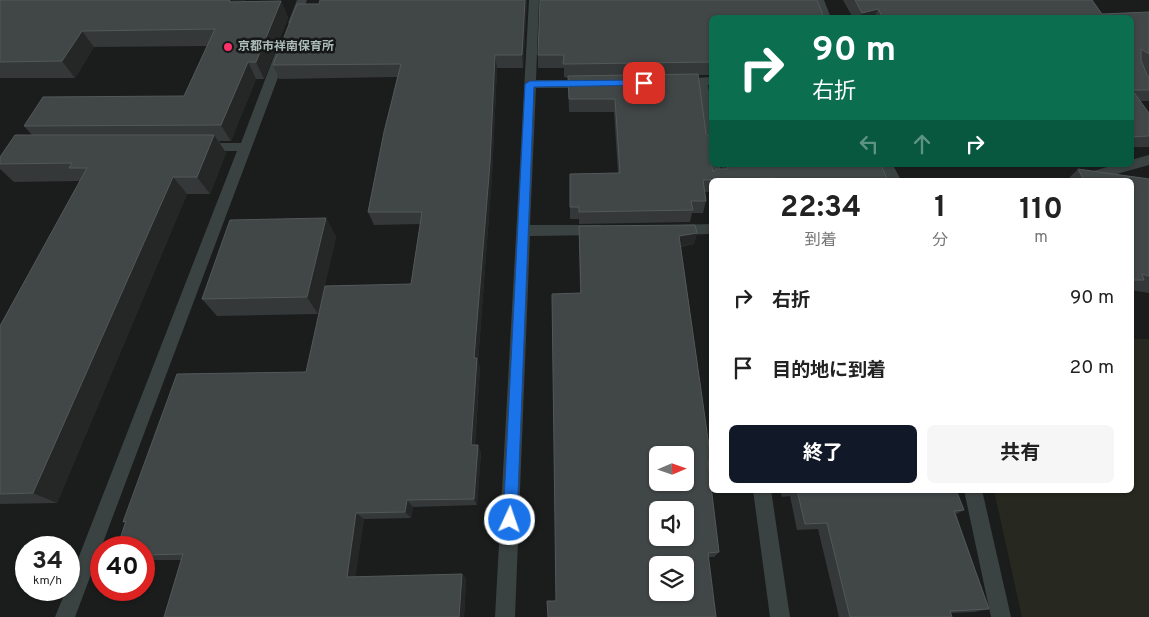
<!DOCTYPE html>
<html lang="ja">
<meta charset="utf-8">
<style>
body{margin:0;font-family:Overpass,"Noto Sans JP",sans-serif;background:#f6f6f6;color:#222;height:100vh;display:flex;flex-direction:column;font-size:19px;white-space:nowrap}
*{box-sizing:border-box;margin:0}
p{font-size:16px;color:#767676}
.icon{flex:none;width:28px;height:28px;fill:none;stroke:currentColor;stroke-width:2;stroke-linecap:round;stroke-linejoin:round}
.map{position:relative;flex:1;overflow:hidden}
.side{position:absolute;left:709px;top:178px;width:425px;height:315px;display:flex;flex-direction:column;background:#fff;border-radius:8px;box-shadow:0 1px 4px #0004}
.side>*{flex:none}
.top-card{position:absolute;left:709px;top:15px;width:425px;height:152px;border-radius:8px;box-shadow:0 1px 4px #0004;background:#0b6e4f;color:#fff;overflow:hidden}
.needle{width:32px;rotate:88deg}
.fabs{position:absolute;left:649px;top:446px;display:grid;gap:10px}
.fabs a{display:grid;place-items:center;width:45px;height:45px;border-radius:8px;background:#fff;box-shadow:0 1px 4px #0004;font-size:25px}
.speed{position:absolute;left:15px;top:536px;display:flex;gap:10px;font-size:25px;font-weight:700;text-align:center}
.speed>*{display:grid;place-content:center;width:65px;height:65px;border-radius:50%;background:#fff;box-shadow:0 1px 4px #0004;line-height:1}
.speed small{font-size:12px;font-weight:400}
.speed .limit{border:8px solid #d22;background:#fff;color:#111}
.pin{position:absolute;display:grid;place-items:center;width:42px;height:42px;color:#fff;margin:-21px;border-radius:10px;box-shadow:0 2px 8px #0006}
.me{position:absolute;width:55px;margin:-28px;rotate:3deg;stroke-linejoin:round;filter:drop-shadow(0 0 4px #0008)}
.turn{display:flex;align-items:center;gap:18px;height:105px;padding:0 20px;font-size:22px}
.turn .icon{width:65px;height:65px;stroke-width:2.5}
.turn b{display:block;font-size:35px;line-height:42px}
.lanes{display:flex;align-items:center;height:48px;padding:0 20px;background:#0003;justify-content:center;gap:25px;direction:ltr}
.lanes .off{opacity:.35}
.eta{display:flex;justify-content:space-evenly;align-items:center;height:85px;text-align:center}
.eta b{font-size:30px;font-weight:700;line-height:35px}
.primary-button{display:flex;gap:10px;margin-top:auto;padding:10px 20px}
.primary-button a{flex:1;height:58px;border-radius:8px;background:#111827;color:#fff;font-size:20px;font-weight:700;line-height:58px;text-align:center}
.primary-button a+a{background:#f6f6f6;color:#222}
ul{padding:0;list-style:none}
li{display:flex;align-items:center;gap:15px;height:70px;padding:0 20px}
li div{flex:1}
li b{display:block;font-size:19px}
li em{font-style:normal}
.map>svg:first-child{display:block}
.green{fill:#272920}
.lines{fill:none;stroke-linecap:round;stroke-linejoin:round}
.minor{fill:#3b4342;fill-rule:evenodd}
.wall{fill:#343838}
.shaded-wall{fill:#252727}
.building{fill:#414646;stroke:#525958;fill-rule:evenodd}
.route{fill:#1a73e8;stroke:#114b97}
.poi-dot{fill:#fe326a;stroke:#161818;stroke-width:2}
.labels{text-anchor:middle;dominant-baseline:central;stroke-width:5;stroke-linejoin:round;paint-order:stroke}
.far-poi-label{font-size:12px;font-weight:bold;fill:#adbdb9;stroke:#161818;text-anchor:start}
</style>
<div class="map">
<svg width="1149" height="617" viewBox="0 0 1149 617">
<rect width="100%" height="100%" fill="#1b1d1d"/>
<!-- green -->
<path class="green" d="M1131,339h18v278h-127l-28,-127h137z"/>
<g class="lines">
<!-- minor -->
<path class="minor" d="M297,0h10l-9,23 -5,3 -5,-3z
M529,0h10l-3,80h52l6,4 -6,4h-52l-6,137h69l5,1 2,4 -2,4 -5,1 -69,1 -15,381h-20z
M814,0h10l7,18h-11z
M282,48l6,3 -213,566h-20l11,-27h3v-8l168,-431h-35l-6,-4 6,-4h39l35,-92z
M711,77v8h-3l3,21v45l-6,-4 -8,-61 -18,1 -6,-4 6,-4z
M1149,155v10l-54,15h-24l2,-3 41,-12h17v-5z
M711,161v4h9l3,15h-12v3l-3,-18z
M881,165h12l8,15h-14z
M711,224v10l-34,1 -5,-1 -2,-4 2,-4 5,-1z
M753,490h18l19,127h-20z
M964,490h18l29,127h-20z"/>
</g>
<!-- wall -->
<path class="wall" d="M0,0h245v2l36,-1 7,17 -24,61h-8l-25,62h-12l7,12 -16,41h-23l-130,309 -57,1v-178l80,-145 -66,1 -14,-13v-12l32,-22 -8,-9 160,-30 23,-50 -113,1 -19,31h-75z
M527,0l-4,68h-26l-5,108 -14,185 2,7 -5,77h3l3,8 -4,52 -64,2 -2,11 -47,1 -9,58 111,1 -2,39h-300l17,-57h-37v-12l-18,-25 -3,-1 183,-150 105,-88 9,-60 -46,1 -6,-13 29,-135 -118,2 -6,-14z
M843,0h249l10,14 47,-2v89h-9l9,12v34h-18v-129h-278z
M711,18v57h-13l8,59 5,4v22v-1l2,13 9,-3 -1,-4h160l6,14 -1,1h-175v12h-6l1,9 -3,12h-11l-2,9 -111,2v-5h-9v-45l48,-1 -4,-61h-45l-1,-34 -4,-1v-9h-26v-13z
M940,165h24l-23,2z
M1078,169l71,10v114l-18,-3v-110h-64z
M326,218l10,19 -18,77 -101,2 -15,-17z
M697,233l-3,11 -13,3 30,214 -3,6 11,85 -5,5h-5l-153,44 24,-308 -1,-56z
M780,490h176l8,20 -8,4 33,95 -15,3 -23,1 1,4h-113l-21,-88 -21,1 -7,-34 -8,1z"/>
<!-- shaded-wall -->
<path class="shaded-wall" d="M230,0h15l-8,18 -8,-16z
M525,0h2l-4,68 -1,-13z
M281,1l7,17 -24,61 -8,-17z
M878,9l-4,9h-14l2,-5z
M82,31l12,16 -19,31 -13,-17z
M495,55l2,13 -5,108 -14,185 2,7 -6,86 -3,-9 3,-87z
M248,62l8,17 -25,62 -10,-16z
M214,135l12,18 -16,41 -13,-17z
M173,177l14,17 -130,309 -24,-10z
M326,218l10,19 -18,77 -11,-17z
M697,233l-3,11 -17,3 2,-11z
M478,445l3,8 -4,52 -3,-6z
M407,500l6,7 -2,11 -6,-6z
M356,513l8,6 -9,62 -8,-4z
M462,574l4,4 -2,39h-5z"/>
<!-- building -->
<path class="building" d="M0,0h230l-1,2 52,-1 -25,61h-8l-27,63 -197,1 19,-29 141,-1 31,-67 -133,2 -20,30 -62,1z
M320,0h205l-3,55h-27l-5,108 -16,195h3l-6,87h7l-4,54 -67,1 -2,12 -49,1 -9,64 115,-3 -3,43h-295l19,-63 -39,1v-7h-27l9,-27 -3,1 54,-148 129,-2 19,-86 86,-2 11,-72h-54l16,-80 17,-68 -128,1 24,-61h22z
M540,0h277l7,18h-113v44l-143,2h-5l1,-9h-26z
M855,0h237l10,14 47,-2v42l-8,-5v11l6,15 2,2v13h-17l17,23v23l-18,1v-119h-248l-5,-9 -16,4z
M698,74l8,60 5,4v12l-2,3 4,19 3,-3h12l-1,-4h154l6,14 -49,1h-63l-1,-2 -71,2 3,21h-15l2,9 -114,2v-5h-9v-33l50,-1 -5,-74h-46l-1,-23z
M15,135h199l-17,42h-24l-140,316 -33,1v-168l87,-158h-18l3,-5 -72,1v-7z
M1078,169l71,10v97l-7,-2 2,6h-13v-100h-47z
M326,218l-19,79 -105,2 28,-79z
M695,225l2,8 -18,3 32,224v1h-3l11,91 -11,1 8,64h-168l-1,-16h9l-4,-307 29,-1 -2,-67zM658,455h27v27h-27zM658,510h27v28h-27zM658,565h27v27h-27z
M797,490h159l8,20 -10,1 35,98 -39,2 2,6h-102l-23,-94 -22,1z"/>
<!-- route -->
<path class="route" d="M644,80l5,3 -2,2 -113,2 -17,433 -2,5 -5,2 -5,-2 -2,-5 22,-436 5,-3z"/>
<!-- markers -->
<circle class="poi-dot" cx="228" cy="47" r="5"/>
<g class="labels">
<!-- far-poi labels -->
<g class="far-poi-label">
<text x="238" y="47">京都市祥南保育所</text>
</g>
</g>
</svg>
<div class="fabs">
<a><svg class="needle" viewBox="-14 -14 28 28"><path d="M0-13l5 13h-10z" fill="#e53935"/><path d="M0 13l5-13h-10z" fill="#767676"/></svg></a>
<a><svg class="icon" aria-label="sound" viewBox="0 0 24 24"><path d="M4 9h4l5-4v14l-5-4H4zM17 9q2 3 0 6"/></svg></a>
<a><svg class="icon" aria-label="layers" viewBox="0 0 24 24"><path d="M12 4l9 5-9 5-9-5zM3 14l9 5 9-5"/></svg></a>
</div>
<div class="speed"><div>34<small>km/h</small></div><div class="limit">40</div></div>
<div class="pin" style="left:644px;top:83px;background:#d93025"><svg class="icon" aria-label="arrive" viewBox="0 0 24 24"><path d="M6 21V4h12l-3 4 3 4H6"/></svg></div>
<svg class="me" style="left:510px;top:520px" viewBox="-20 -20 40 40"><circle r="17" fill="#1a73e8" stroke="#fff" stroke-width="3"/><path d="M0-11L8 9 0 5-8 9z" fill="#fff"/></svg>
<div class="top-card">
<div class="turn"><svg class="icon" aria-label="right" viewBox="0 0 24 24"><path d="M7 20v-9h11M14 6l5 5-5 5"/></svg><div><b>90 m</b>右折</div></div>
<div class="lanes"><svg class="icon off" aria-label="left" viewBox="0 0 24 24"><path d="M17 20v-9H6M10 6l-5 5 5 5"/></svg><svg class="icon off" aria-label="ahead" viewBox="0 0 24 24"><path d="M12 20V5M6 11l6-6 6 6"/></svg><svg class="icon" aria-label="right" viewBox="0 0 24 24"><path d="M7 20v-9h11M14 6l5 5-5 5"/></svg></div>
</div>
<section class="side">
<div class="eta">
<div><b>22:34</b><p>到着</p></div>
<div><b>1</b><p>分</p></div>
<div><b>110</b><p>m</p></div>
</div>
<ul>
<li><svg class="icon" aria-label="right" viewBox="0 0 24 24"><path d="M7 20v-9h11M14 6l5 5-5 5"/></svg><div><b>右折</b></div><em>90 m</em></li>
<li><svg class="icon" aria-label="arrive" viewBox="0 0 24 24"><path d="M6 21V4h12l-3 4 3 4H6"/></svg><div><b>目的地に到着</b></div><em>20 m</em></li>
</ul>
<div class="primary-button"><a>終了</a><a>共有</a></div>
</section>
</div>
